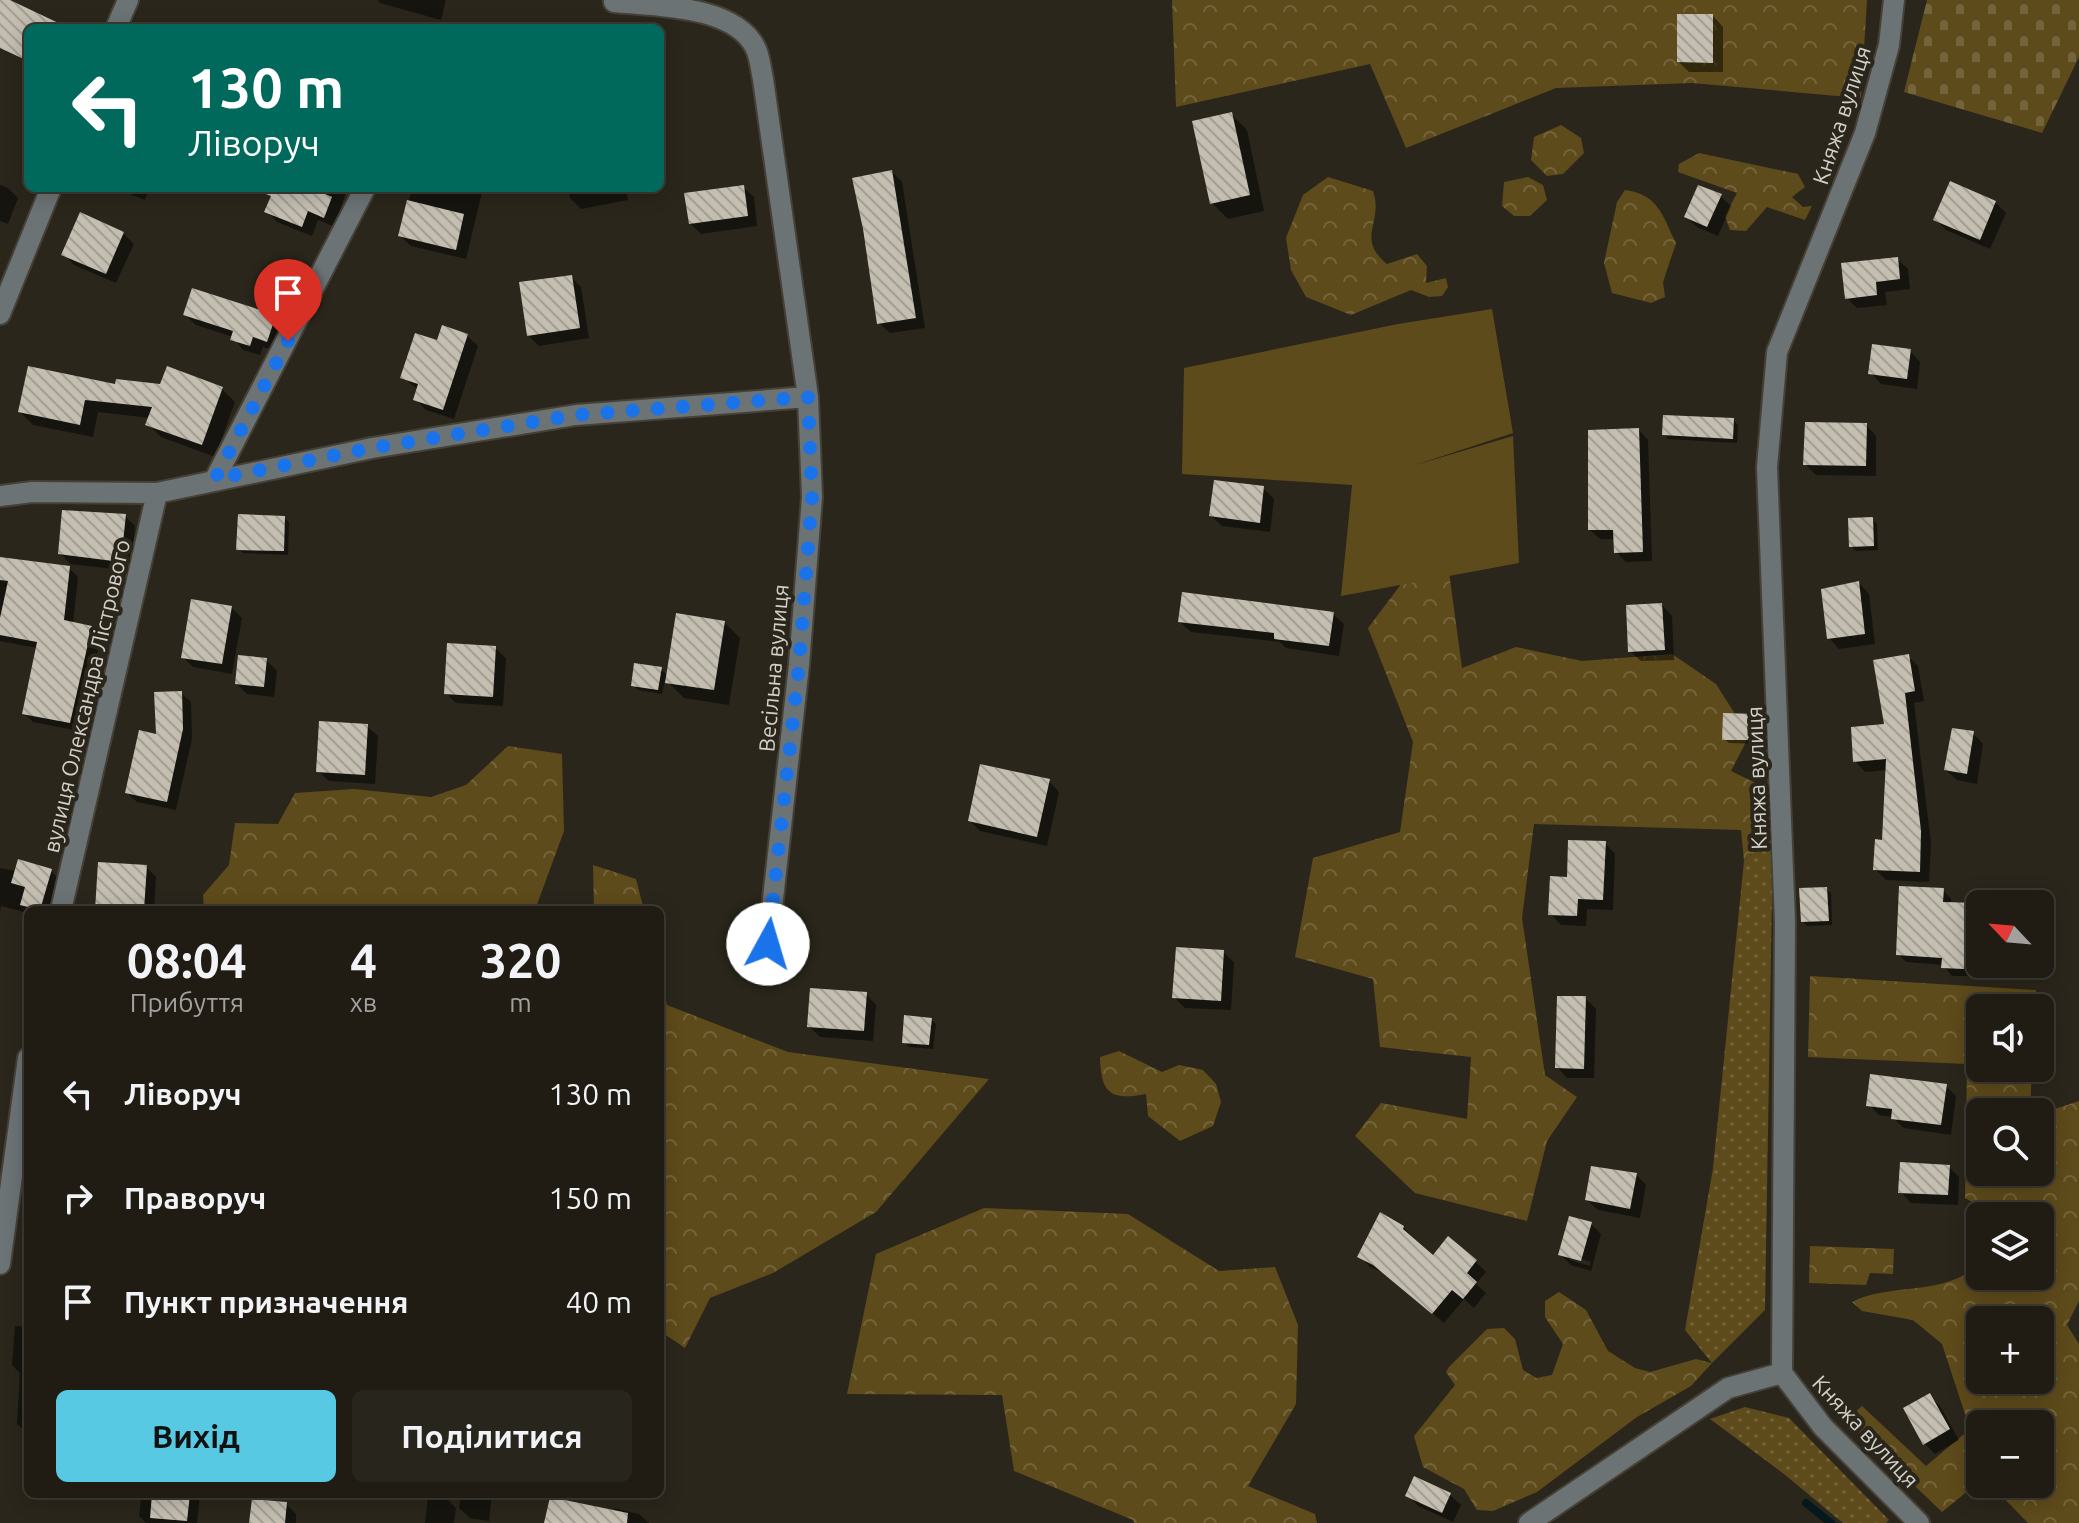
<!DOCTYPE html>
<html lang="uk">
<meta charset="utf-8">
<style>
body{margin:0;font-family:Ubuntu,sans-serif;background:#28251d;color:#f1f3f6;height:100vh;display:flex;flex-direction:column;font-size:30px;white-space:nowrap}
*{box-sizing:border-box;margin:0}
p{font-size:26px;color:#a2a1a0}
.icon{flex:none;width:44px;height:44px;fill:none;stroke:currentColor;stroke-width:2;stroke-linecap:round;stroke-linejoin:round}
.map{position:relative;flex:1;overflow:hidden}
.sheet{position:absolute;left:24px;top:906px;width:640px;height:592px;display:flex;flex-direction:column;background:#201c14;border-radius:12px;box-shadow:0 4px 20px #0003,0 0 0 2px #3d3a34}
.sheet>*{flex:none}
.top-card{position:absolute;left:24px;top:24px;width:640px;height:168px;border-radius:12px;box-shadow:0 4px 20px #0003,0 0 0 2px #3d3a34;background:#00695c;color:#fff;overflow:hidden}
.needle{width:52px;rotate:296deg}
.controls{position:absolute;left:1966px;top:890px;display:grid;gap:16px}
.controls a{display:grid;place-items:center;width:88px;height:88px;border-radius:12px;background:#201c14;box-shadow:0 4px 20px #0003,0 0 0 2px #3d3a34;font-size:40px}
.pin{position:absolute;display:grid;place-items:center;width:68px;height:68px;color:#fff;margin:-82px -34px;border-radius:50% 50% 50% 0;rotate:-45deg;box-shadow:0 0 8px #0007}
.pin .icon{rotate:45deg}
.me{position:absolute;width:88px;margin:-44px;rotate:6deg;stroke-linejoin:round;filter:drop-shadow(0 0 6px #0008)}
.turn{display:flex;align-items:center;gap:28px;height:168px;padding:0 32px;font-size:36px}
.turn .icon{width:104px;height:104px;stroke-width:2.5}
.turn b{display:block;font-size:56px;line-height:68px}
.eta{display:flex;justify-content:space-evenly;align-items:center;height:136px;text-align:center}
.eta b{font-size:48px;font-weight:700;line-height:56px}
.primary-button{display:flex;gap:16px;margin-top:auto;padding:16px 32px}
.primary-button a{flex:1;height:92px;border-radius:12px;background:#57c9e2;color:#111;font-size:32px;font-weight:700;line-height:92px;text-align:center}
.primary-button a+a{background:#28251d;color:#f1f3f6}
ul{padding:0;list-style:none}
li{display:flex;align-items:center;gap:24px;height:104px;padding:0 32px}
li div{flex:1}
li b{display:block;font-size:30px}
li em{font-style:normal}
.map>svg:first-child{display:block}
.grass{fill:url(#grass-dots)}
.forest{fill:url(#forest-crowns);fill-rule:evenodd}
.cemetery{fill:url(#cemetery-stones)}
.garden{fill:#5e4b1b}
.shadow{fill:#0007;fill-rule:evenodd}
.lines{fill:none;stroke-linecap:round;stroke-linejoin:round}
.stream{stroke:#04181d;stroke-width:8}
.building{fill:url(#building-back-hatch)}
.minor-casing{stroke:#454137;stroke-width:24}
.minor{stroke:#6c7375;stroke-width:20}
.route{stroke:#1a73e8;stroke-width:14;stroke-dasharray:0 25.2}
.labels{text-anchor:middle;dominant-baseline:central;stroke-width:8;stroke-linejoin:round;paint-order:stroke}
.street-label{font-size:22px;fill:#d4d1ca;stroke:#2a261b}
</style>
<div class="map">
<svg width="2079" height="1523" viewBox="0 0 2079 1523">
<defs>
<pattern id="grass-dots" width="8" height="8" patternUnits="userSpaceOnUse" patternTransform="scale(2)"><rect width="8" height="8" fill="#5e4b1b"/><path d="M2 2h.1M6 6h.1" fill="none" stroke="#74643b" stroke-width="1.8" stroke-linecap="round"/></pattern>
<pattern id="forest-crowns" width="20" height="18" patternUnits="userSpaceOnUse" patternTransform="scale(2)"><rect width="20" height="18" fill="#5e4b1b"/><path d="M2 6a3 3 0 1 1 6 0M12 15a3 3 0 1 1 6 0" fill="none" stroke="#74643b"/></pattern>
<pattern id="cemetery-stones" width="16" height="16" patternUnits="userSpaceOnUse" patternTransform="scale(2)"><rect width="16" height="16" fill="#5e4b1b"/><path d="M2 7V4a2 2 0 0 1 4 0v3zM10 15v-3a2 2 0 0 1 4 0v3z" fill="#74643b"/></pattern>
<pattern id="building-back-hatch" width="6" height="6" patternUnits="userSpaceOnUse" patternTransform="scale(2)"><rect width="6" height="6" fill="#c4beb1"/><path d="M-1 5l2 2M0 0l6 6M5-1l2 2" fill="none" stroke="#a39e94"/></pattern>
</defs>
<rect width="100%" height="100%" fill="#2a261b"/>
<!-- grass -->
<path class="grass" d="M1773,836l-8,474 -53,53 -27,-33 28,-162 31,-307z
M1745,1407l44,11 100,102 -3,3h-43l-59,-49 -74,-55z"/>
<!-- forest -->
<path class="forest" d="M1172,0h695l-6,98 -169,-15 -136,5 -150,60 -36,-84 -194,43z
M1561,125l20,13 3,15 -21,21 -16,2 -16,-16 3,-23z
M1699,153l99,21 7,13 -13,10 11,10 9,-1 -7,14 -38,-13 -21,24 -16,-1 -5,-14 12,-23 -59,-21 1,-8z
M1328,177l45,14c11,31 -18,47 14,73l30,-10 10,12 -1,17 20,-5 2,9 -6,9 -13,1 -18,-7 -60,25 -45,-18 -15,-27 -5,-32 17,-43z
M1528,177l15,8 4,15 -17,16h-16l-12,-10 2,-24z
M1625,190c34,5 37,25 51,53l-13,39 2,15 -14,6 -39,-10 -8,-30 13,-61z
M1414,567l35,5 13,96 54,-21 66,14 90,-7 44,30 33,52 -18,35 37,18 5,47 -29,25 -3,-31 -207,-6 -12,94 23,157 32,22 -30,44 -20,80 -112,-28 -60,-57 26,-33 86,16 4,-62 -91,-10 -7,-68 -78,-22 18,-99 87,-26 13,-90 -45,-114z
M508,746l54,8 2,77 -29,79h-331l-1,-15 26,-30 6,-42 43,1 17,-31 59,-4 77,8 35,-12z
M593,865l43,14 8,31h-50z
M1810,976l226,14 -1,18h-55v60h52l-2,44h-50v60h60v-58l39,-13v200l-12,24 12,19v179h-51l-38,-39h50v-60h-60v57l-38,31 -96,-92 16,-14 64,60 44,-37 -28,-85 -29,-24 -51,-9 -10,-9c39,-20 95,-5 128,-39v13h60v-60h-43l-32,-18 2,-134 -159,-7zM2040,1320v60h-60v-60z
M660,977l7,28 121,47 201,27 -113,133 -103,61 -63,25 -25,50 -25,-17z
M1119,1051l43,21 17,-7 24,5 13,14 5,18 -8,24 -33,15 -32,-25 -2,-22c-36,7 -45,-1 -46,-37z
M984,1208l144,6 91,57 56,-4 23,58 -2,79 -48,82 67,28 2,9h-183l-1,-3 -119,-49 -12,-76 -155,-1 29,-140z
M1810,1246l84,3 -1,25 -23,-1 -4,12 -57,-2z
M1559,1292l27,18 22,41 27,17 15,4 46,-13 16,4 -21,23 -54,31 -100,75 -44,19 -16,-1 -13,-21 -41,-22 -9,-31 41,-51 -9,-13 3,-5 38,-38 17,-1 11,11 8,31 13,8 16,-3 11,-31 -18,-27v-16z"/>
<!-- cemetery -->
<path class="cemetery" d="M1927,0h152v57l-37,76 -138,-41z"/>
<!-- garden -->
<path class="garden" d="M1492,309l21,124 -101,33 101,-30 6,127 -178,33 11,-111 -170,-11 2,-106 214,-44z"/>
<!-- shadow -->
<path class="shadow" d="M377,0h69l-5,20 -61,-17z
M1713,16l10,11v45h-34l-10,-10z
M1231,114l16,16 17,81 -36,8 -16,-16z
M892,172l10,10 23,146 -35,5 -11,-10 -25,-144z
M0,185l8,3 10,10 -10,26 -8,-3z
M743,187l11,10 3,29 -56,8 -11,-11z
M114,188h35l-4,12z
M276,188h71l-12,39 -17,-7 -6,16 -35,-14 -10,-11z
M412,188h71l-17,71 -55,-13 -11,-10z
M568,188h58l2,12 -47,9 -11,-11z
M1720,196l11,10 -13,30 -21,-9 -11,-10z
M1995,202l11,11 -16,36 -44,-19 -10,-10z
M123,233l11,11 -18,39 -42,-18 -10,-11z
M1897,259l11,10 2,20 -25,3 2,13 -30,3 -10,-10z
M571,277l10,10 8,51 -50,8 -11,-11z
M185,315l90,2 10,10 -8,24 -14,-4 -3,8 -17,-5 -10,-13 -37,-12z
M467,336l11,10 -24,73 -28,-9 -11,-11 3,-9 -15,-13 35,-34z
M1910,351l10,11 -3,27 -36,-5 -10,-11z
M117,386l105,3 13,13 -20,55 -54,-20 -13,-13 2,-6 -52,-6 -5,25 -60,-12 -13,-13z
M1733,420l5,5 -1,18 -69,-4 -4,-5z
M1866,425l10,11v40l-60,-1 -11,-11z
M1639,430l9,10 4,121 -26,1 -10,-10v-13h-16l-10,-9z
M1263,488l11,11 -4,33 -48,-6 -11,-10z
M125,516l10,10 -4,45 -61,-7 -10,-11z
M284,518l5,4 -1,33 -45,-2 -5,-4z
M1872,519l5,5 1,26 -22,1 -5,-5z
M0,559l69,9 9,9 -5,47 18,4 10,9 -22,94 -46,-9 -9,-9 13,-65 -37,-7z
M1859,583l10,11 6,50 -36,5 -10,-11z
M1662,605l10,11 2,44 -33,1 -11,-10z
M231,607l11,11 -10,56 -39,-7 -10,-10z
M1333,614l11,10 -5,32 -53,-8 -6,-6 -89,-10 -11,-10z
M724,622l16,16 -11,67 -45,-7 -19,-19 -3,15 -24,-4 -5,-5 28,-16 7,7z
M495,648l11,10 -3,48 -47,-3 -10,-10z
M1908,656l10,10 6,35 -10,2 17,140 -2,39 -43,-2 -11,-11 9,-27 3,-72 -22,2 -10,-11 31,-35z
M266,660l11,11 -3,26 -27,-3 -10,-10z
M181,693l10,9 1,37 -16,71 -39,-8 -10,-9z
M1756,716l5,5 -1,23 -31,-1 -5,-4z
M367,726l11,10 -3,48 -46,-3 -11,-10z
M1973,733l10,11 -6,40 -20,-4 -11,-10z
M1049,781l10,11 -12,54 -67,-15 -10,-10z
M1605,843l10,11 -2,56 -26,-1 -1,17 -25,-1 -10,-11 17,-35z
M146,867l10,10 -2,33h-57z
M0,868l17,3h34l10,10 -8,29h-25v3l-27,-7 -1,7z
M1826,889l5,4 1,32 -25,1 -5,-5z
M1943,890l8,9v5l29,1v51h-7l-1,20h-20l-9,-11 -37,-3 -8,-8z
M1223,952l11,10 -3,48 -46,-2 -11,-11z
M866,994l10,11 -3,36 -53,-4 -11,-11z
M1585,998l11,11 -2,69h-27l-10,-11z
M931,1019l5,5 -3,25 -24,-2 -5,-5z
M1946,1086l10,10 -5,39 -47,-7 -12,-11 -13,-2 -10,-10z
M1949,1167l10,10 -1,28 -47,-2 -10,-11z
M1636,1174l10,11 -6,33 -42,-8 -11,-10z
M1591,1224l10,10 -10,37 -20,-6 -10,-10zM1570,1256l21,6 -1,4 -20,-6z
M1403,1227l11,11 -1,2 20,17 43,5 10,10 -10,12 10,9 -12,15 -10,-9 -20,24 -58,-49 -16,-7 -11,-11z
M15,1326l13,1v106l-11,-9 3,-51 -8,-8z
M1929,1396l11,10 19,34 -24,14 -11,-11z
M1415,1478l35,17 11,10 -8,17 -35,-16 -10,-11z
M110,1494h90l-3,29h-51l-7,-7 2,-17z
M461,1494h31l-3,27 -19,-3 -11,-10z
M428,1495l17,2 11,11 -2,15h-29z
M286,1504l10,10v9h-45z
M614,1508l25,6 10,9h-102l66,-11z"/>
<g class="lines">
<!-- stream -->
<path class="stream" d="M1806,1503l25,20"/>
</g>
<!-- building -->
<path class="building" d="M0,0h10l59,28h-41v33l-28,-13z
M1677,14h36v49l-36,-1z
M1232,112l18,83 -40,9 -18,-83z
M892,170l24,148 -39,6 -14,-95 -11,-51z
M1950,181l46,20 -16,39 -47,-20z
M744,185l4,31 -59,8 -5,-31z
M1698,185l24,9 -15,33 -23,-10z
M317,188l-1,2 16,7 -8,21 -16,-7 -6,16 -38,-15 7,-16 -19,-7z
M407,200l57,14 -8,36 -58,-14z
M80,212l44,20 -18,42 -45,-19z
M1898,257l2,22 -24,3 1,13 -32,4 -4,-36z
M572,275l8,53 -53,8 -8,-54z
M192,288l84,27 -9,27 -14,-5 -3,9 -20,-6 3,-9 -50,-16z
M442,325l26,9 -25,76 -30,-10 5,-16 -18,-6 15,-45 22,7z
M1872,344l39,5 -4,30 -39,-5z
M28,366l87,18 1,-5 44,5 7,-18 56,21 -21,58 -57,-20 7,-18 -67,-7 -5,25 -62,-13z
M1663,415l71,3 -1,21 -71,-4z
M1805,422l62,1 -1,43 -63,-1z
M1639,428l4,124 -29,1 -1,-23h-25v-100z
M1214,480l50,6 -4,37 -51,-7z
M62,510l64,4 -5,48 -63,-8z
M238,514l47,2 -1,35 -48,-1z
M1873,517l1,29 -25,1 -1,-29z
M0,557l70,9 -6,54 28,6 -22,97 -48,-9 15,-72 -37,-7v-17l8,-37 -8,-1z
M1859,581l6,53 -38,5 -6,-50z
M1182,592l152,20 -5,34 -55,-7v-6l-96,-11z
M191,599l41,7 -10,58 -41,-6z
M1662,603l3,47 -37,2 -2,-47z
M676,613l49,8 -11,69 -49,-7z
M447,643l49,3 -3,51 -49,-3z
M1909,654l6,37 -10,2 16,138 -1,41 -47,-2 2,-31 7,1 4,-81 -33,3 -2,-35 33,-3 -11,-64z
M238,655l29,3 -3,29 -29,-3z
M634,663l28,4 -4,23 -27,-4z
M182,691l1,38 -16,73 -42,-9 14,-63 17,4 -2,-42z
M1723,713l34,1 -1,26h-34z
M319,721l49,3 -3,51 -49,-3z
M1952,728l22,3 -7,43 -23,-4z
M980,764l70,15 -13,58 -69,-16z
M1568,840l38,1 -3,59 -25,-1 -1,17 -29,-1 2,-39 17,1z
M18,859l34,10 -12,41 -20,-5 5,-18 -14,-4z
M98,862l49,3 -3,45h-49z
M1899,886l45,2 -1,14 37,1 -2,45h-13l-1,21 -23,-1 1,-10 -46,-3z
M1827,887l2,34 -28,1 -2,-34z
M1176,947l48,3 -3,51 -49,-3z
M810,988l57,4 -3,39 -57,-4z
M1557,996h29l-2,73 -29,-1z
M904,1015l28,3 -3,27 -27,-2z
M1870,1074l77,10 -6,41 -50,-6 1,-10 -26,-3z
M1900,1162l50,3 -2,30 -50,-2z
M1591,1166l46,7 -7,36 -45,-9z
M1380,1212l24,14 -1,3 30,26 15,-19 29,24 -10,13 10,9 -14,17 -11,-9 -20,24 -59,-49 -16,-8z
M1569,1216l23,6 -11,39 -23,-6z
M1930,1393l20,36 -27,16 -20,-37z
M1414,1476l37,17 -9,20 -37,-17z
M152,1494h38l-3,27 -37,-3z
M550,1497l78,16 -1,10h-83z
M252,1499l35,3 -2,21h-36z"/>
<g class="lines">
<defs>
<path id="minor" d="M1894,0l-5,45 -24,88 -88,219 -10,115 18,455 -3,451 41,54 96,96
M614,2c41,4 122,3 142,47 4,9 5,21 7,30l45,318 4,100 -13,168 -31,279
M116,28l12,-28
M0,314l51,-126
M215,479l150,-291
M0,496l32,-4 125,1 215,-45 204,-33 232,-18
M61,910l96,-417
M0,1264l28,-206
M1529,1523l199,-135 54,-15"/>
</defs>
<!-- minor casing -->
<use href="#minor" class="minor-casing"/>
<!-- minor -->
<use href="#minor" class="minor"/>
</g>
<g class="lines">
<!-- route -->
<path class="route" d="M288,341l-73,138 157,-31 204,-33 232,-18 4,100 -13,168 -31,279"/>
</g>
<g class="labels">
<!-- street labels -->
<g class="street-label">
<text transform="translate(1841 115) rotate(-72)">Княжа вулиця</text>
<text transform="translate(773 668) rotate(-85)">Весільна вулиця</text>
<text transform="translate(86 696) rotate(-77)">вулиця Олександра Лістрового</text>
<text transform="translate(1756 778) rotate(-92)">Княжа вулиця</text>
<text transform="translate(1866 1431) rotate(47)">Княжа вулиця</text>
</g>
</g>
</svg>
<div class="controls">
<a><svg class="needle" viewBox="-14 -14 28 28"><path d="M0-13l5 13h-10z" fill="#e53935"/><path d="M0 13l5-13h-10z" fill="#a2a1a0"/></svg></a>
<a><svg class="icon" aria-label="sound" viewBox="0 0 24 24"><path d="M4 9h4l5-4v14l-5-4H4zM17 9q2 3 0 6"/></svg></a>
<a><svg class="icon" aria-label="search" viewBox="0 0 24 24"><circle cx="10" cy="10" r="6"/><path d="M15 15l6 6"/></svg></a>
<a><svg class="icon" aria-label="layers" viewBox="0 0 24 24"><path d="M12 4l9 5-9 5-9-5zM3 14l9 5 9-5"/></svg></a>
<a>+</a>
<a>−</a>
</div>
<div class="pin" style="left:288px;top:341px;background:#d93025"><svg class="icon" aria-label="arrive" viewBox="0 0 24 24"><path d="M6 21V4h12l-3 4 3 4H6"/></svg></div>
<svg class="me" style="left:768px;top:944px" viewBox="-20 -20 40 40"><circle r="19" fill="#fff"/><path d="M0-13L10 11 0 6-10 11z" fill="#1a73e8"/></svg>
<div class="top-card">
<div class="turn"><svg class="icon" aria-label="left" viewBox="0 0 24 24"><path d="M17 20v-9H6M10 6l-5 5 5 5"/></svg><div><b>130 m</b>Ліворуч</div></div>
</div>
<section class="sheet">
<div class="eta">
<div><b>08:04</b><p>Прибуття</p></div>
<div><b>4</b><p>хв</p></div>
<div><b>320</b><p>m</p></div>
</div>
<ul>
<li><svg class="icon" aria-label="left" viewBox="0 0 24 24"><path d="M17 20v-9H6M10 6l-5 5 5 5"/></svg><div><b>Ліворуч</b></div><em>130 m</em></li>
<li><svg class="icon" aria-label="right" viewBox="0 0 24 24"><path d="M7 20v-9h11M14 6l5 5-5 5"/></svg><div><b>Праворуч</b></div><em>150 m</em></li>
<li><svg class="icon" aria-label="arrive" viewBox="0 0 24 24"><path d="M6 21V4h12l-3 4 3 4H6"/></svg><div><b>Пункт призначення</b></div><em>40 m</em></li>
</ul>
<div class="primary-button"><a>Вихід</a><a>Поділитися</a></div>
</section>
</div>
